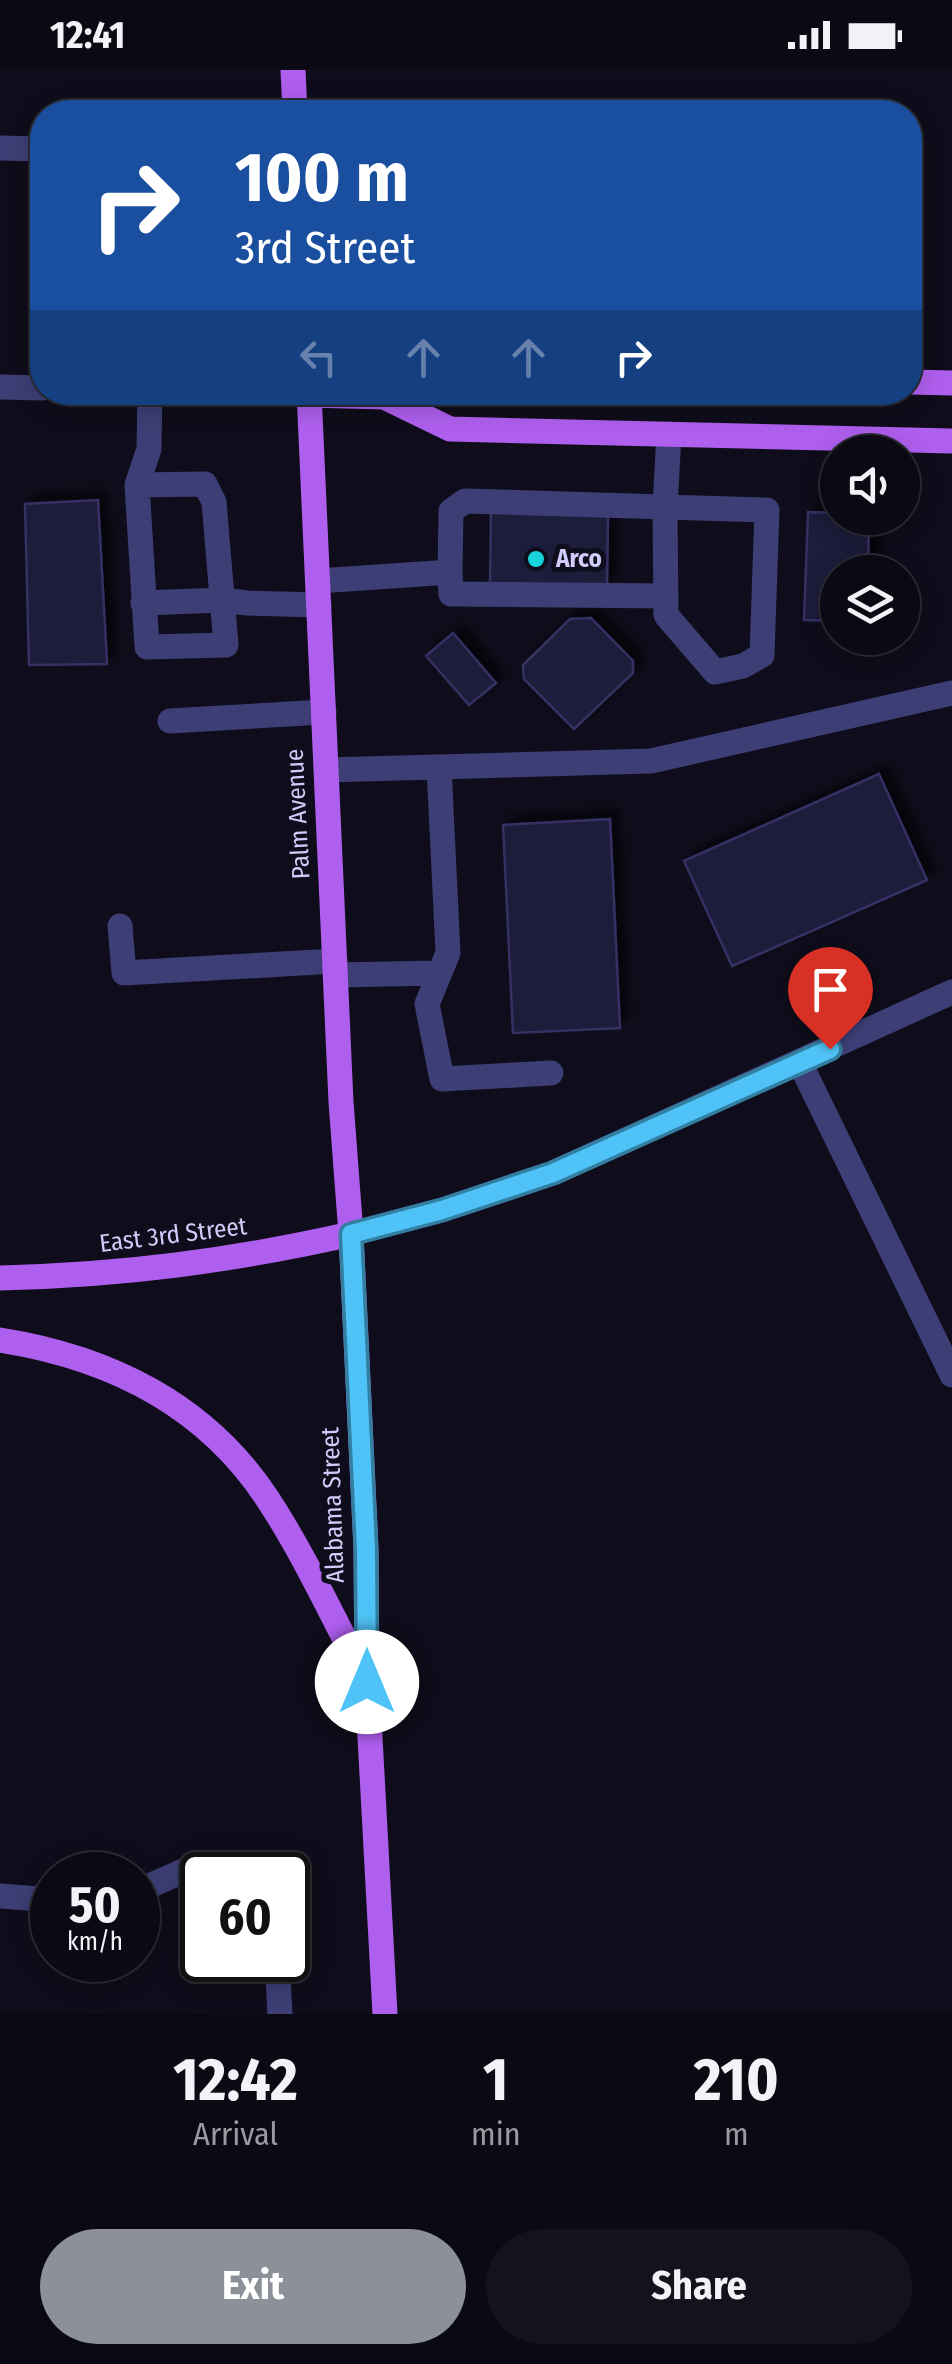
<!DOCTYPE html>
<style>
body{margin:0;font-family:"Fira Sans Condensed",sans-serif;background:#14131d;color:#f1f3f6;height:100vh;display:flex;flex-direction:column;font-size:38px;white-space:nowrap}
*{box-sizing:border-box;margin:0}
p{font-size:32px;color:#9a9aa0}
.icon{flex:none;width:55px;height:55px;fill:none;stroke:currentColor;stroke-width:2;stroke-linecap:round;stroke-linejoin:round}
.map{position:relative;height:1944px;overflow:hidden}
.side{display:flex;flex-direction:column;background:#0b0a14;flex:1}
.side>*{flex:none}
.guide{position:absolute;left:30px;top:30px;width:892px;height:305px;border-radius:40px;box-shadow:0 5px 25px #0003,0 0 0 2px #2b2b34;background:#1a4fa0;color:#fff;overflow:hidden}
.fabs{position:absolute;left:820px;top:365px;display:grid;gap:20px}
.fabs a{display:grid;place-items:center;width:100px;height:100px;border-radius:50%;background:#0b0a14;box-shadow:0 5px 25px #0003,0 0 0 2px #2b2b34;font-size:50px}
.speed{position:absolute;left:30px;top:1782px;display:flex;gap:20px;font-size:50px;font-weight:700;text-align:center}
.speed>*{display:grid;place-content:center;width:130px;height:130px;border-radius:50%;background:#0b0a14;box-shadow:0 5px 25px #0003,0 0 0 2px #2b2b34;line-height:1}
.speed small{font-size:25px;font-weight:400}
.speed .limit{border:5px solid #111;border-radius:15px;background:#fff;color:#111}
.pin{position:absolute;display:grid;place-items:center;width:85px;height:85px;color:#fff;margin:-102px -42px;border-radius:50% 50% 50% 0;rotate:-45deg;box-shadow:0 0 10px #0007}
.pin .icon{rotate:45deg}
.me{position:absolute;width:110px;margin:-55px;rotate:0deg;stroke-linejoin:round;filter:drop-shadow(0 0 8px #0008)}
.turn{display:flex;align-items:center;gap:35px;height:210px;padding:0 40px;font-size:45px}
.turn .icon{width:130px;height:130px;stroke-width:2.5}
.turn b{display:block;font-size:70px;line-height:85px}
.lanes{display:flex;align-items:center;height:95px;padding:0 40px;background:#0003;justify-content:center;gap:50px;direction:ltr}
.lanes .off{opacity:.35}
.eta{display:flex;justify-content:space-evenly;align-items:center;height:170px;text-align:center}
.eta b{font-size:60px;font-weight:700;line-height:70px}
.primary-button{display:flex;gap:20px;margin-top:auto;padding:20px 40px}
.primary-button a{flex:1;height:115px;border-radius:60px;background:#8c9099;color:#fff;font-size:40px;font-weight:700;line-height:115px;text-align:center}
.primary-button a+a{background:#14131d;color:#f1f3f6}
.status{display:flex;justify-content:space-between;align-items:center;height:70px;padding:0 50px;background:#0b0a14;direction:ltr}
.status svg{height:28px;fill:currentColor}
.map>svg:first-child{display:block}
.building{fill:#1f1b3a;stroke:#363064;stroke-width:2.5;filter:url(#shadow)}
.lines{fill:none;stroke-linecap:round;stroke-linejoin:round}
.minor{stroke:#3d3e75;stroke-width:25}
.major{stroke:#af5fee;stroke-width:25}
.route-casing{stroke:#337fa1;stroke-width:25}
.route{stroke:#4fc3f7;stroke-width:18}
.poi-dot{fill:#17d4db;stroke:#0f0d1b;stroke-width:4}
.labels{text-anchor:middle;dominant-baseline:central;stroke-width:10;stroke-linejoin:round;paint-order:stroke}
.poi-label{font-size:25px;font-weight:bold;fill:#cfccfa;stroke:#0f0d1b;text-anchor:start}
.street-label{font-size:25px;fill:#cfccfa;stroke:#0f0d1b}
</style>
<div class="status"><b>12:41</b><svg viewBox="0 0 49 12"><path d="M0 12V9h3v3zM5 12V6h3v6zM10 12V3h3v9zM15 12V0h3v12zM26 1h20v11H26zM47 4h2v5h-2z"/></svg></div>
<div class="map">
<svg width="952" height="1944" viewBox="0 0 952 1944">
<defs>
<filter id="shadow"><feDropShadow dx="9" dy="-9" stdDeviation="5" flood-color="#0009"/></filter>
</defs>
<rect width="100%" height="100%" fill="#0f0d1b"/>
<!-- building -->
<path class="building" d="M98,430l9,164 -78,1 -4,-161z
M491,442l117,1 -1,73h-117z
M808,442l30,1v5h31l-1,54h-30v49l-34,-1z
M591,548l42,43v12l-59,56 -50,-50 -1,-14 47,-46z
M453,563l43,50 -27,22 -43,-49z
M879,704l48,106 -195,86 -48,-105z
M610,749l10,209 -107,5 -10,-208z"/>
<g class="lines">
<!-- minor -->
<path class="minor" d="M0,78l42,1
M0,317l42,1
M199,322l110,3
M137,415l68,-1 9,18 12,143 -79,2 -10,-162 12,-36 1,-57
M450,502l1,22 215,2
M318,511l132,-9 1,-61 14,-10 302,9 -5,145 -19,11 -28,6 -49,-57 -1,-108 4,-73
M143,533l80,-3 24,3 72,2
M170,651l154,-9
M439,697l9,186 -21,51 15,75 109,-6
M326,700l325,-9 301,-68
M120,856l4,47 211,-12
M336,905l103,-2
M800,993l152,312
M351,1164l91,-24 111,-37 399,-181
M138,1821l50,-22 38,6
M0,1826l52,4
M277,1890l3,54"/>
<!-- major -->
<path class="major" d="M293,0l2,42
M910,312l42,1
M309,322l32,710 10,132 15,315 1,133 18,332
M309,325l75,2 13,-5
M384,327l66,32 502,12
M0,1208c123,-3 231,-17 351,-44
M0,1270c108,17 205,64 267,158 37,56 66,120 98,180"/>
</g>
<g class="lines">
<defs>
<path id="route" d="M367,1612l-1,-133 -15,-315 91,-24 111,-37 277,-124"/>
</defs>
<!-- route casing -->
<use href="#route" class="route-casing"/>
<!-- route -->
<use href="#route" class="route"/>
</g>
<!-- markers -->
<circle class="poi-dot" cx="536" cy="489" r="10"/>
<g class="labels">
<!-- poi labels -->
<g class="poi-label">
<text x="556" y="489">Arco</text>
</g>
<!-- street labels -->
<g class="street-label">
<text transform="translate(298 744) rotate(-93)">Palm Avenue</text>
<text transform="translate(173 1165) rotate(-7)">East 3rd Street</text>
<text transform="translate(333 1435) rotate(-92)">Alabama Street</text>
</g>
</g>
</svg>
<div class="fabs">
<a><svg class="icon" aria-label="sound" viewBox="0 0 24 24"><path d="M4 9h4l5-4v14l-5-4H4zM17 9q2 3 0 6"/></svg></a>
<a><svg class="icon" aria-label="layers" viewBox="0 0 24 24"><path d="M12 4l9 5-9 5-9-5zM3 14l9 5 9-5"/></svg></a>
</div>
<div class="speed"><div>50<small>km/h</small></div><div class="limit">60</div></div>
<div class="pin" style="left:830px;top:979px;background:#d93025"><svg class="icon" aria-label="arrive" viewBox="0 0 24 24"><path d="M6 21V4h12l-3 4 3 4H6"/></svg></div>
<svg class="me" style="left:367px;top:1612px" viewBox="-20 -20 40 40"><circle r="19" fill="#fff"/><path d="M0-13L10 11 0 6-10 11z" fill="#4fc3f7"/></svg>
<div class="guide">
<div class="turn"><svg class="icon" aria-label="right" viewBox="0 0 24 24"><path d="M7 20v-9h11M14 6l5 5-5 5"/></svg><div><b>100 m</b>3rd Street</div></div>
<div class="lanes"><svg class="icon off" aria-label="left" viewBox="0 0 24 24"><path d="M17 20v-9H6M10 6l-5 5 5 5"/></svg><svg class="icon off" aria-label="ahead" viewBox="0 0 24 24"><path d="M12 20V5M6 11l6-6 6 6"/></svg><svg class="icon off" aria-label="ahead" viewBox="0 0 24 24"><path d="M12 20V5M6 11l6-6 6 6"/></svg><svg class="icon" aria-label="right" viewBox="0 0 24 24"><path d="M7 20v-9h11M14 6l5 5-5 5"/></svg></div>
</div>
</div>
<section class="side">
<div class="eta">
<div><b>12:42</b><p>Arrival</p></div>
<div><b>1</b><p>min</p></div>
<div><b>210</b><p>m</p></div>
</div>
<div class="primary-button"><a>Exit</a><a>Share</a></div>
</section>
